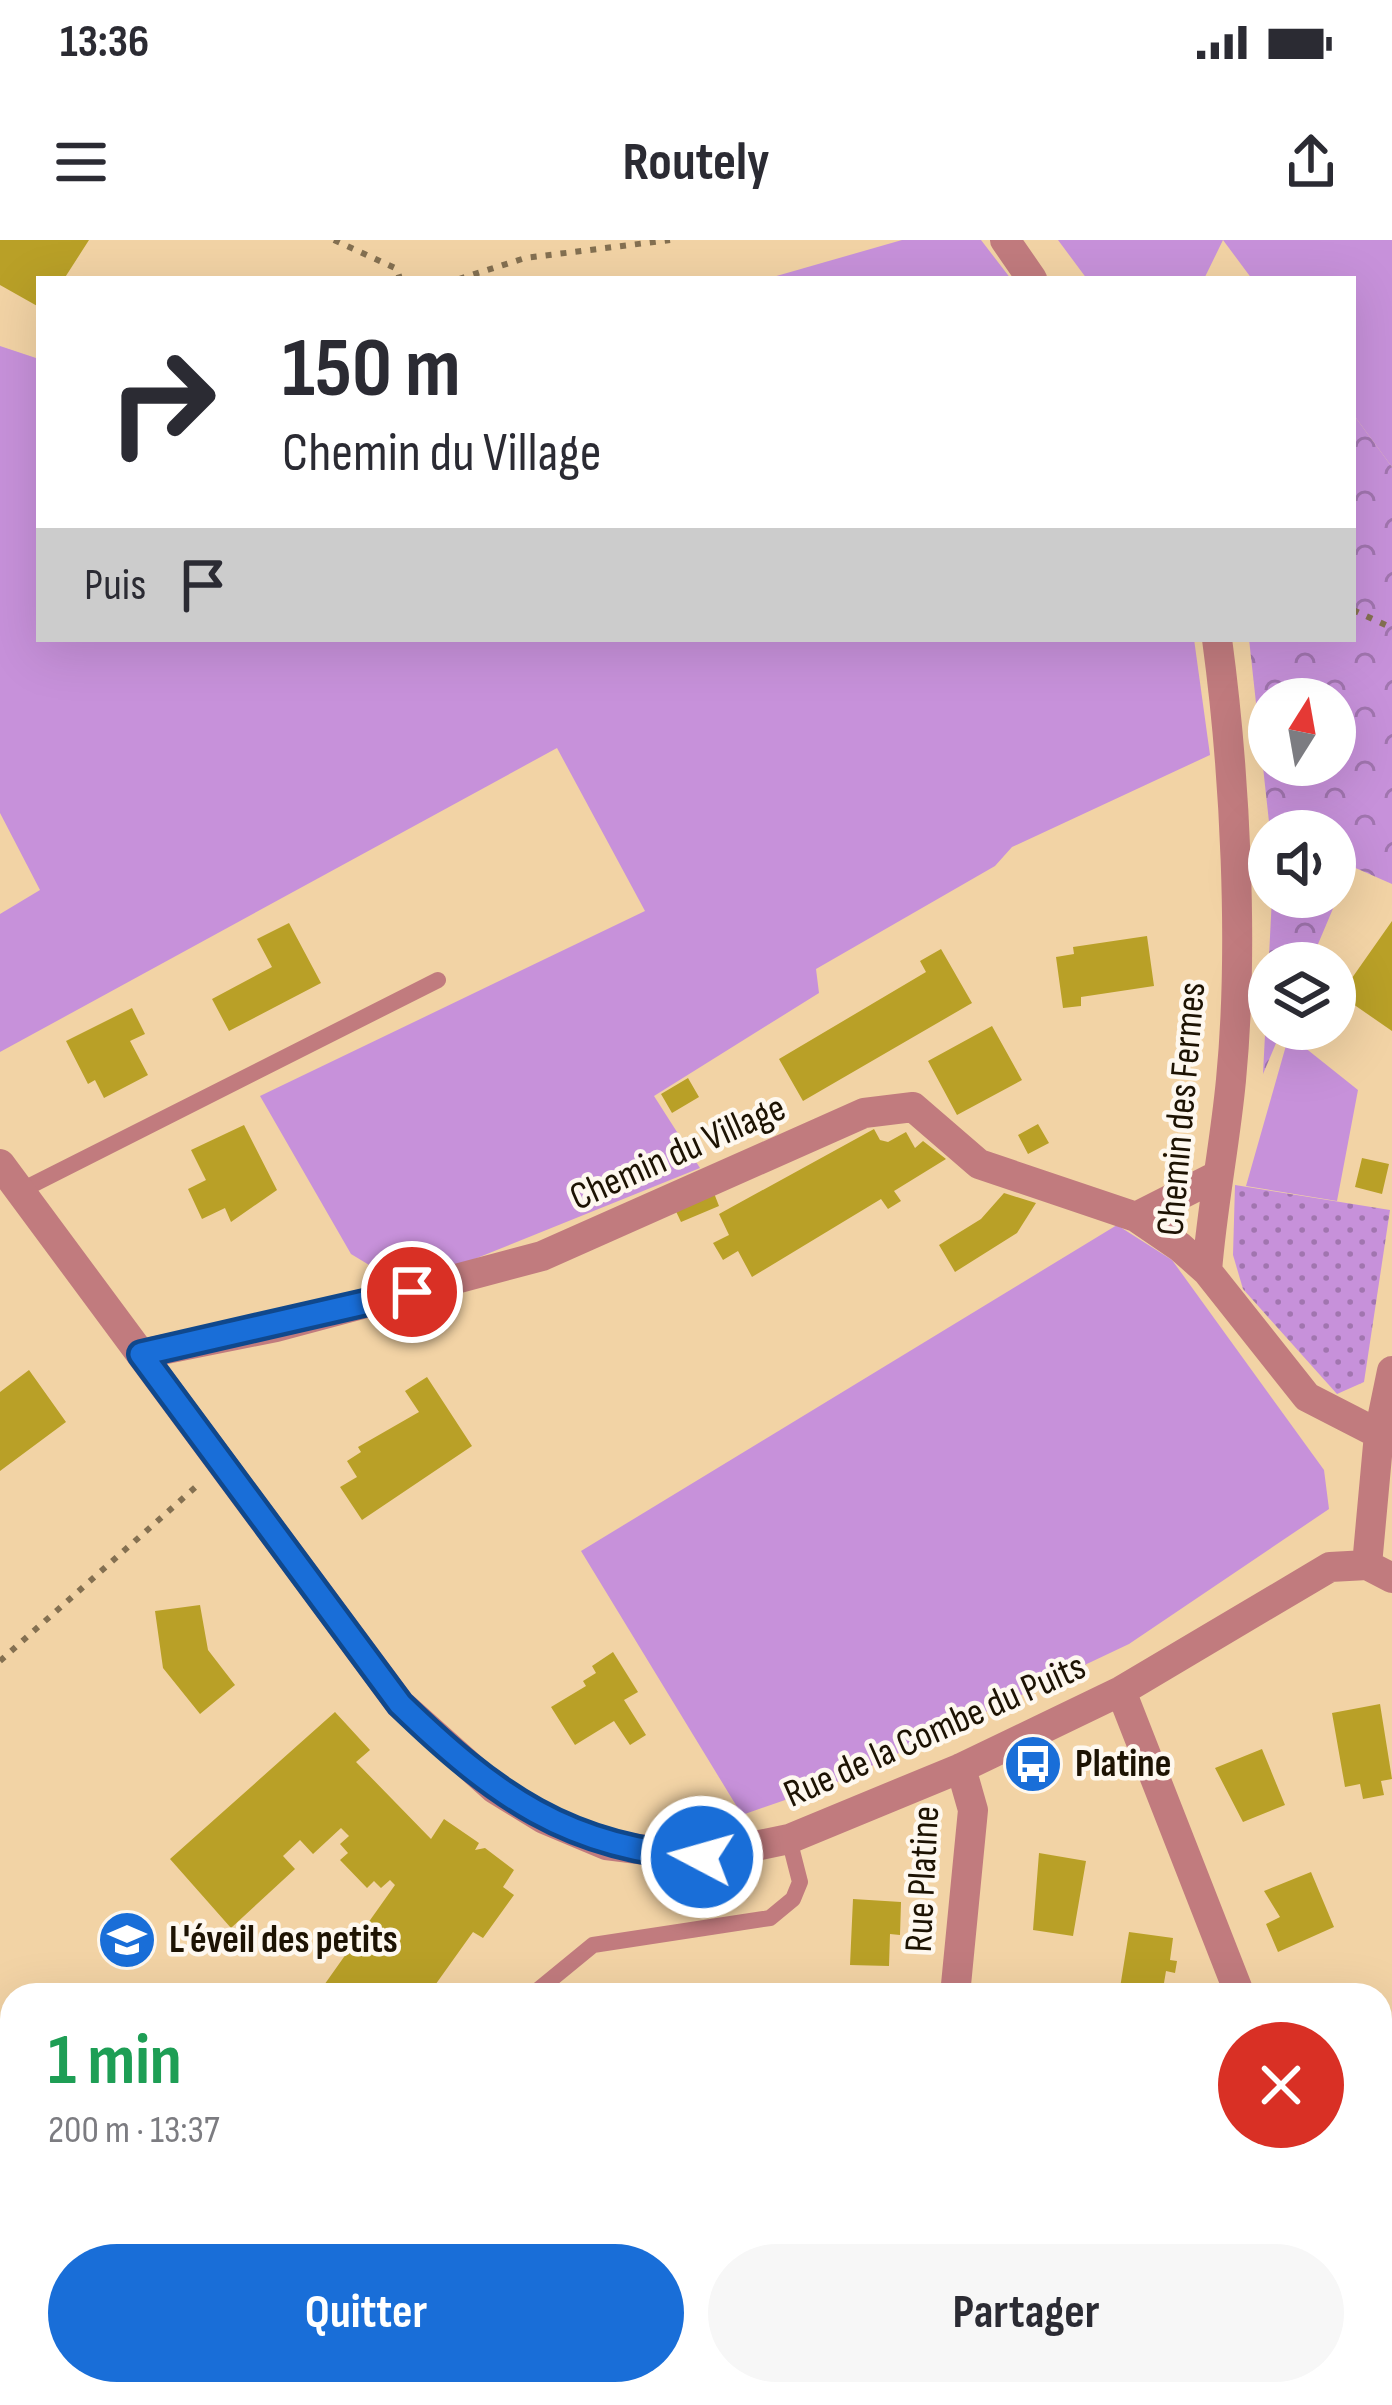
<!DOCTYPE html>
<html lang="fr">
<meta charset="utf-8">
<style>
body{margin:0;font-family:"Sofia Sans Condensed",sans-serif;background:#f7f7f7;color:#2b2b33;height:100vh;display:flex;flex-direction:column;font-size:45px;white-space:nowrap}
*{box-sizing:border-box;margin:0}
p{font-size:39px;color:#7c7c81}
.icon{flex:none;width:66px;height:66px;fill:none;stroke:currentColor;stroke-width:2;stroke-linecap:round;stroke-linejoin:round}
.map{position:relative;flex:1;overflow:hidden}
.side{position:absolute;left:0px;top:1743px;width:1392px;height:423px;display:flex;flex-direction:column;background:#fff;border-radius:36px 36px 0 0;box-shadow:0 12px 48px #0002}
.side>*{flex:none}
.top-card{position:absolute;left:36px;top:36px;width:1320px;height:366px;border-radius:0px;box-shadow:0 12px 48px #0002;background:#fff;color:#2b2b33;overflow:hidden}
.needle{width:78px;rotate:11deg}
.buttons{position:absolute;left:1248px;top:438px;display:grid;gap:24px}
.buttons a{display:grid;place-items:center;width:108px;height:108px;border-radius:50%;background:#fff;box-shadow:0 12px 48px #0002;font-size:60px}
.pin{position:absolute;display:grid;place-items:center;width:102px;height:102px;color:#fff;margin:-51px;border:6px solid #fff;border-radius:50%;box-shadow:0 3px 12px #0007}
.me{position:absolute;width:132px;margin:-66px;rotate:276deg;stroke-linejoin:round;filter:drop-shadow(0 0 9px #0008)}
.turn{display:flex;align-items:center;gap:42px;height:252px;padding:0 48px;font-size:54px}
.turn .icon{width:156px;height:156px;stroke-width:2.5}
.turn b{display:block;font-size:84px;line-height:102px}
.then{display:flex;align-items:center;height:114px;padding:0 48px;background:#0003;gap:24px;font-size:45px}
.round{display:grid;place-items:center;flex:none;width:126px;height:126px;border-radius:63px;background:#f7f7f7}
.summary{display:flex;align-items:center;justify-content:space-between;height:204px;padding:0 48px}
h1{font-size:72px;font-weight:700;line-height:90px;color:#1e9e55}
.button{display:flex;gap:24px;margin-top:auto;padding:24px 48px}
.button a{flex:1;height:138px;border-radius:72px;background:#196ed8;color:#fff;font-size:48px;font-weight:700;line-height:138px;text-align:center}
.button a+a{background:#f7f7f7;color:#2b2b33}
.status{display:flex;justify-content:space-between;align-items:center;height:84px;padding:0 60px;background:#fff;direction:ltr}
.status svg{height:33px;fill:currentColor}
header{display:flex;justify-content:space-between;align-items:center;height:156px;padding:0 48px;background:#fff;font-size:54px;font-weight:700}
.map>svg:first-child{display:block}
.grass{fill:#c791da}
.forest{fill:url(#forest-crowns);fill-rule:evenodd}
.park{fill:url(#park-dots)}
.building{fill:#b9a027}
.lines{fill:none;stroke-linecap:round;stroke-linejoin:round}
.path{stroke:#847051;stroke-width:6;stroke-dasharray:6 9;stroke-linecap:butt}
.lane{stroke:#c17b7e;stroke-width:16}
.street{stroke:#c17b7e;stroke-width:30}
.rail-casing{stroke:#5c4c33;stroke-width:14}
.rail{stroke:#fef8ef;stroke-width:9;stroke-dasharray:27;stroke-linecap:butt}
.route-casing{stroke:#10488c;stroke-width:30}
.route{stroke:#196ed8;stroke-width:21}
.labels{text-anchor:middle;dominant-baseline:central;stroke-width:9;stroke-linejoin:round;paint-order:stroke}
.street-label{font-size:39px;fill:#1d1303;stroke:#fef8ef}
.poi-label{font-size:39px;font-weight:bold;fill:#1d1303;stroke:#fef8ef;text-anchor:start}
</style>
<div class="status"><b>13:36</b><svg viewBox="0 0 49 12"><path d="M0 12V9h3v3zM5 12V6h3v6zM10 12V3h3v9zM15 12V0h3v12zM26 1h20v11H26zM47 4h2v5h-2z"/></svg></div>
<header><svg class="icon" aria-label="menu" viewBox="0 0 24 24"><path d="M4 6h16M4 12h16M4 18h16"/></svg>Routely<svg class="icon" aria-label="share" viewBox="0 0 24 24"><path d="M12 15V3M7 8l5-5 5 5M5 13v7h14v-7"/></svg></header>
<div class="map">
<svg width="1392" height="2165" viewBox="0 0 1392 2165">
<defs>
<pattern id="forest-crowns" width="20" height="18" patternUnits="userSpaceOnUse" patternTransform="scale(3)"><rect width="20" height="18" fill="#c791da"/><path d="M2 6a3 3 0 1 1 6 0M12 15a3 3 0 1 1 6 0" fill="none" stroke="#a175af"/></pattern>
<pattern id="park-dots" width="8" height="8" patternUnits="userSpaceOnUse" patternTransform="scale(3)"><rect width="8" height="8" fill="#c791da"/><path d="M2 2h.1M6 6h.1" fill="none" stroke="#a175af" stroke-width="1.8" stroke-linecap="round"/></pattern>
</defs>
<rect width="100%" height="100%" fill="#f2d3a5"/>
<!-- grass -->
<path class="grass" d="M902,0h79l30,39h-245z
M1058,0h334v227l-39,-53v-135h-101l-29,-39 -19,39h-117z
M0,106l39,13v280h1155l16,116 -198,92 -17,19 -179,103 3,24 -165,103 46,72 -238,96 -73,13 -38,-23 -91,-158 385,-185 -88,-163 -557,304v-138l40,-24 -40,-77z
M1289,795l69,55 -21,111 -91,-15z
M1117,985l55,35 152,210 5,39 -200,135 -289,137 -98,34 -161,-264z"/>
<!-- forest -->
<path class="forest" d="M1353,174l39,53v417l-41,-18 -41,97h-41v66h13l-19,45 9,-177h63v-66h-65l-21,-192h104zM1269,459h66v66h-66z"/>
<!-- park -->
<path class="park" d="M1235,945l155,25 -26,172 -27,12 -94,-105 -10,-34z"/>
<!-- building -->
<path class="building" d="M0,0h89l-25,39h-25v28l-39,-22z
M1392,681v110l-52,-36z
M289,683l32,60 -92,48 -17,-32 60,-32 -15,-28z
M1147,696l7,50 -73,11v9l-18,2 -7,-51 18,-3 -1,-7z
M941,709l31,54 -169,98 -24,-42 147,-87 -6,-11z
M132,768l13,26 -15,7 18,34 -44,23 -9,-18 -7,4 -22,-43z
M992,786l30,54 -65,35 -29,-54z
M688,838l11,19 -27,16 -11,-19z
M1038,884l11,19 -21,11 -10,-19z
M244,885l33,65 -46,32 -6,-14 -23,11 -14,-30 18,-9 -15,-30z
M874,889l6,11 8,2 18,-10 9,16 8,-7 23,18 -52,32 7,10 -13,8 -7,-10 -129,78 -14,-26 -15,9 -10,-17 16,-8 -10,-21z
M1362,918l27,6 -7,30 -27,-7z
M712,948l7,18 -38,16 -8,-17z
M1004,953l32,10 -19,30 -62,39 -16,-27 42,-26z
M29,1130l37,52 -66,49v-79z
M427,1137l45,69 -110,74 -22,-33 17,-10 -10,-16 14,-9 -3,-5 61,-35 -14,-21z
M200,1365l8,45 27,35 -35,29 -37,-46 -8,-57z
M613,1412l25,40 -14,8 22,35 -16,10 -16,-24 -39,24 -24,-38 35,-21 -3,-5 13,-8 -4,-7z
M1380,1464l12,75 -11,2 3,14 -21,4 -3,-15 -15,3 -13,-74z
M335,1472l35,38 -14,12 75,77 13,-20 35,24 -4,7 10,-2 29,22 -11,17 11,8 -31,43 -10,-6 -45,63h-111l78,-110 -5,-5 -9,8 -7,-7 -7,7 -27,-28 8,-7 -8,-9 9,-8 -8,-8 -28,26 -13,-14 -17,16 12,13 -64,59 -61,-69z
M1262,1509l23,56 -42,17 -28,-54z
M1039,1613l47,8 -13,75 -40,-6z
M1311,1632l23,55 -56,25 -12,-28 14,-7 -16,-26z
M853,1659l48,3 -1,33 -10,-1 -1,32 -39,-1z
M1129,1692l44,6 -3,22 7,1 -2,12 -9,-2 -4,24 -43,-1z
M1380,1987l12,1v63l-12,-1z
M969,2154h44l-1,11h-41z"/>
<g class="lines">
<!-- path -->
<path class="path" d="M334,0l63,29 3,10
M459,39l66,-21 145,-18
M1353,370l39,18
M0,1421l199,-177
M702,2165v-11"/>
<!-- lane -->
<path class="lane" d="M20,951l418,-211
M532,1755l61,-50 177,-27 23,-19 7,-17 -11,-43"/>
<!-- street -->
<path class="street" d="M1005,0l27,39
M0,924l400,540 95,85 49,30 62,26 96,12 87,-18 172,-71 160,-77 209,-124 37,-2 25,13
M1136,977l79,-40
M1207,1031c5,-64 18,-127 24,-191 13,-134 4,-308 -14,-441
M141,1114l135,-27 266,-71 322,-143 49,-6 66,57 157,53 44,30 27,24 100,126 72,37
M1367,1325l12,-131 13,-63
M1121,1451l119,304
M955,1755l18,-185 -12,-42
M1380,1898l12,11
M917,2165l1,-11
M1182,2165l2,-11"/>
<defs>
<path id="rail" d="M0,2144l19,21"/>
</defs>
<!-- rail casing -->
<use href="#rail" class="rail-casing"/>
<!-- rail -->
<use href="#rail" class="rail"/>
</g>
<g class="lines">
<defs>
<path id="route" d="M412,1052l-271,62 259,350c93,90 169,146 302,153"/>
</defs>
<!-- route casing -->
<use href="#route" class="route-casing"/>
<!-- route -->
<use href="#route" class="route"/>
</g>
<!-- icons -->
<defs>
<symbol id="bus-disc" viewBox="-11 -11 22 22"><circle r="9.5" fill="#196ed8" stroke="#fef8ef"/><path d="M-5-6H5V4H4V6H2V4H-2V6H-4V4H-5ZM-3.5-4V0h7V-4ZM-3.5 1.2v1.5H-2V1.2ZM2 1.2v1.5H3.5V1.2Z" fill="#fff"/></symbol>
<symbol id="school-disc" viewBox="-11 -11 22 22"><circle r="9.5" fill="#196ed8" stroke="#fef8ef"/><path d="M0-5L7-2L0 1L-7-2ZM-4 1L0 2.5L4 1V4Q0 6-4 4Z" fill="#fff"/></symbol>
</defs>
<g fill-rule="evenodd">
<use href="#bus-disc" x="1000" y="1491" width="66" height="66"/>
<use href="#school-disc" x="94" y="1667" width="66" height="66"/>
</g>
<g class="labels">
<!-- street labels -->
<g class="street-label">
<text transform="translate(1182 869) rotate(-85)">Chemin des Fermes</text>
<text transform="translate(678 913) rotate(-24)">Chemin du Village</text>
<text transform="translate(935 1491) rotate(-24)">Rue de la Combe du Puits</text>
<text transform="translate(923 1639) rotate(-87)">Rue Platine</text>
</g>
<!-- poi labels -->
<g class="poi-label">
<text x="1075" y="1524">Platine</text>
<text x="169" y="1700">L'éveil des petits</text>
</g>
</g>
</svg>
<div class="buttons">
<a><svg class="needle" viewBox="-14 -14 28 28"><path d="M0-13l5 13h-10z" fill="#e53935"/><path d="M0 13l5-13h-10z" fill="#7c7c81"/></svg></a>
<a><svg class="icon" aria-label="sound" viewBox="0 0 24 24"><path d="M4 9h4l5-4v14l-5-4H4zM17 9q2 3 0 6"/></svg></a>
<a><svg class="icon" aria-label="layers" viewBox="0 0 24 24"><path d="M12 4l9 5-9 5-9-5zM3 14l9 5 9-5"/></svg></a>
</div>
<div class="pin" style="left:412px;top:1052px;background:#d93025"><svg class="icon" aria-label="arrive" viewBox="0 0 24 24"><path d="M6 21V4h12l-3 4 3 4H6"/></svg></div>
<svg class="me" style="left:702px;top:1617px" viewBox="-20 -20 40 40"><circle r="17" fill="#196ed8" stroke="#fff" stroke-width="3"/><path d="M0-11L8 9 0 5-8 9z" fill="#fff"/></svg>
<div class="top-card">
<div class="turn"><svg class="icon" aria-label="right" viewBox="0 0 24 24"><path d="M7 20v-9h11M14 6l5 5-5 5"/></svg><div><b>150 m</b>Chemin du Village</div></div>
<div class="then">Puis<svg class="icon" aria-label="arrive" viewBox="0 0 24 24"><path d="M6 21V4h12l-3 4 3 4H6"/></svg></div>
</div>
<section class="side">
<div class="summary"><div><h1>1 min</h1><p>200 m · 13:37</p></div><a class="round" style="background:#d93025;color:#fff"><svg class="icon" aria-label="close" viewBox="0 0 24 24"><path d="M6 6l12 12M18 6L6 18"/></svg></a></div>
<div class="button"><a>Quitter</a><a>Partager</a></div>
</section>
</div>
